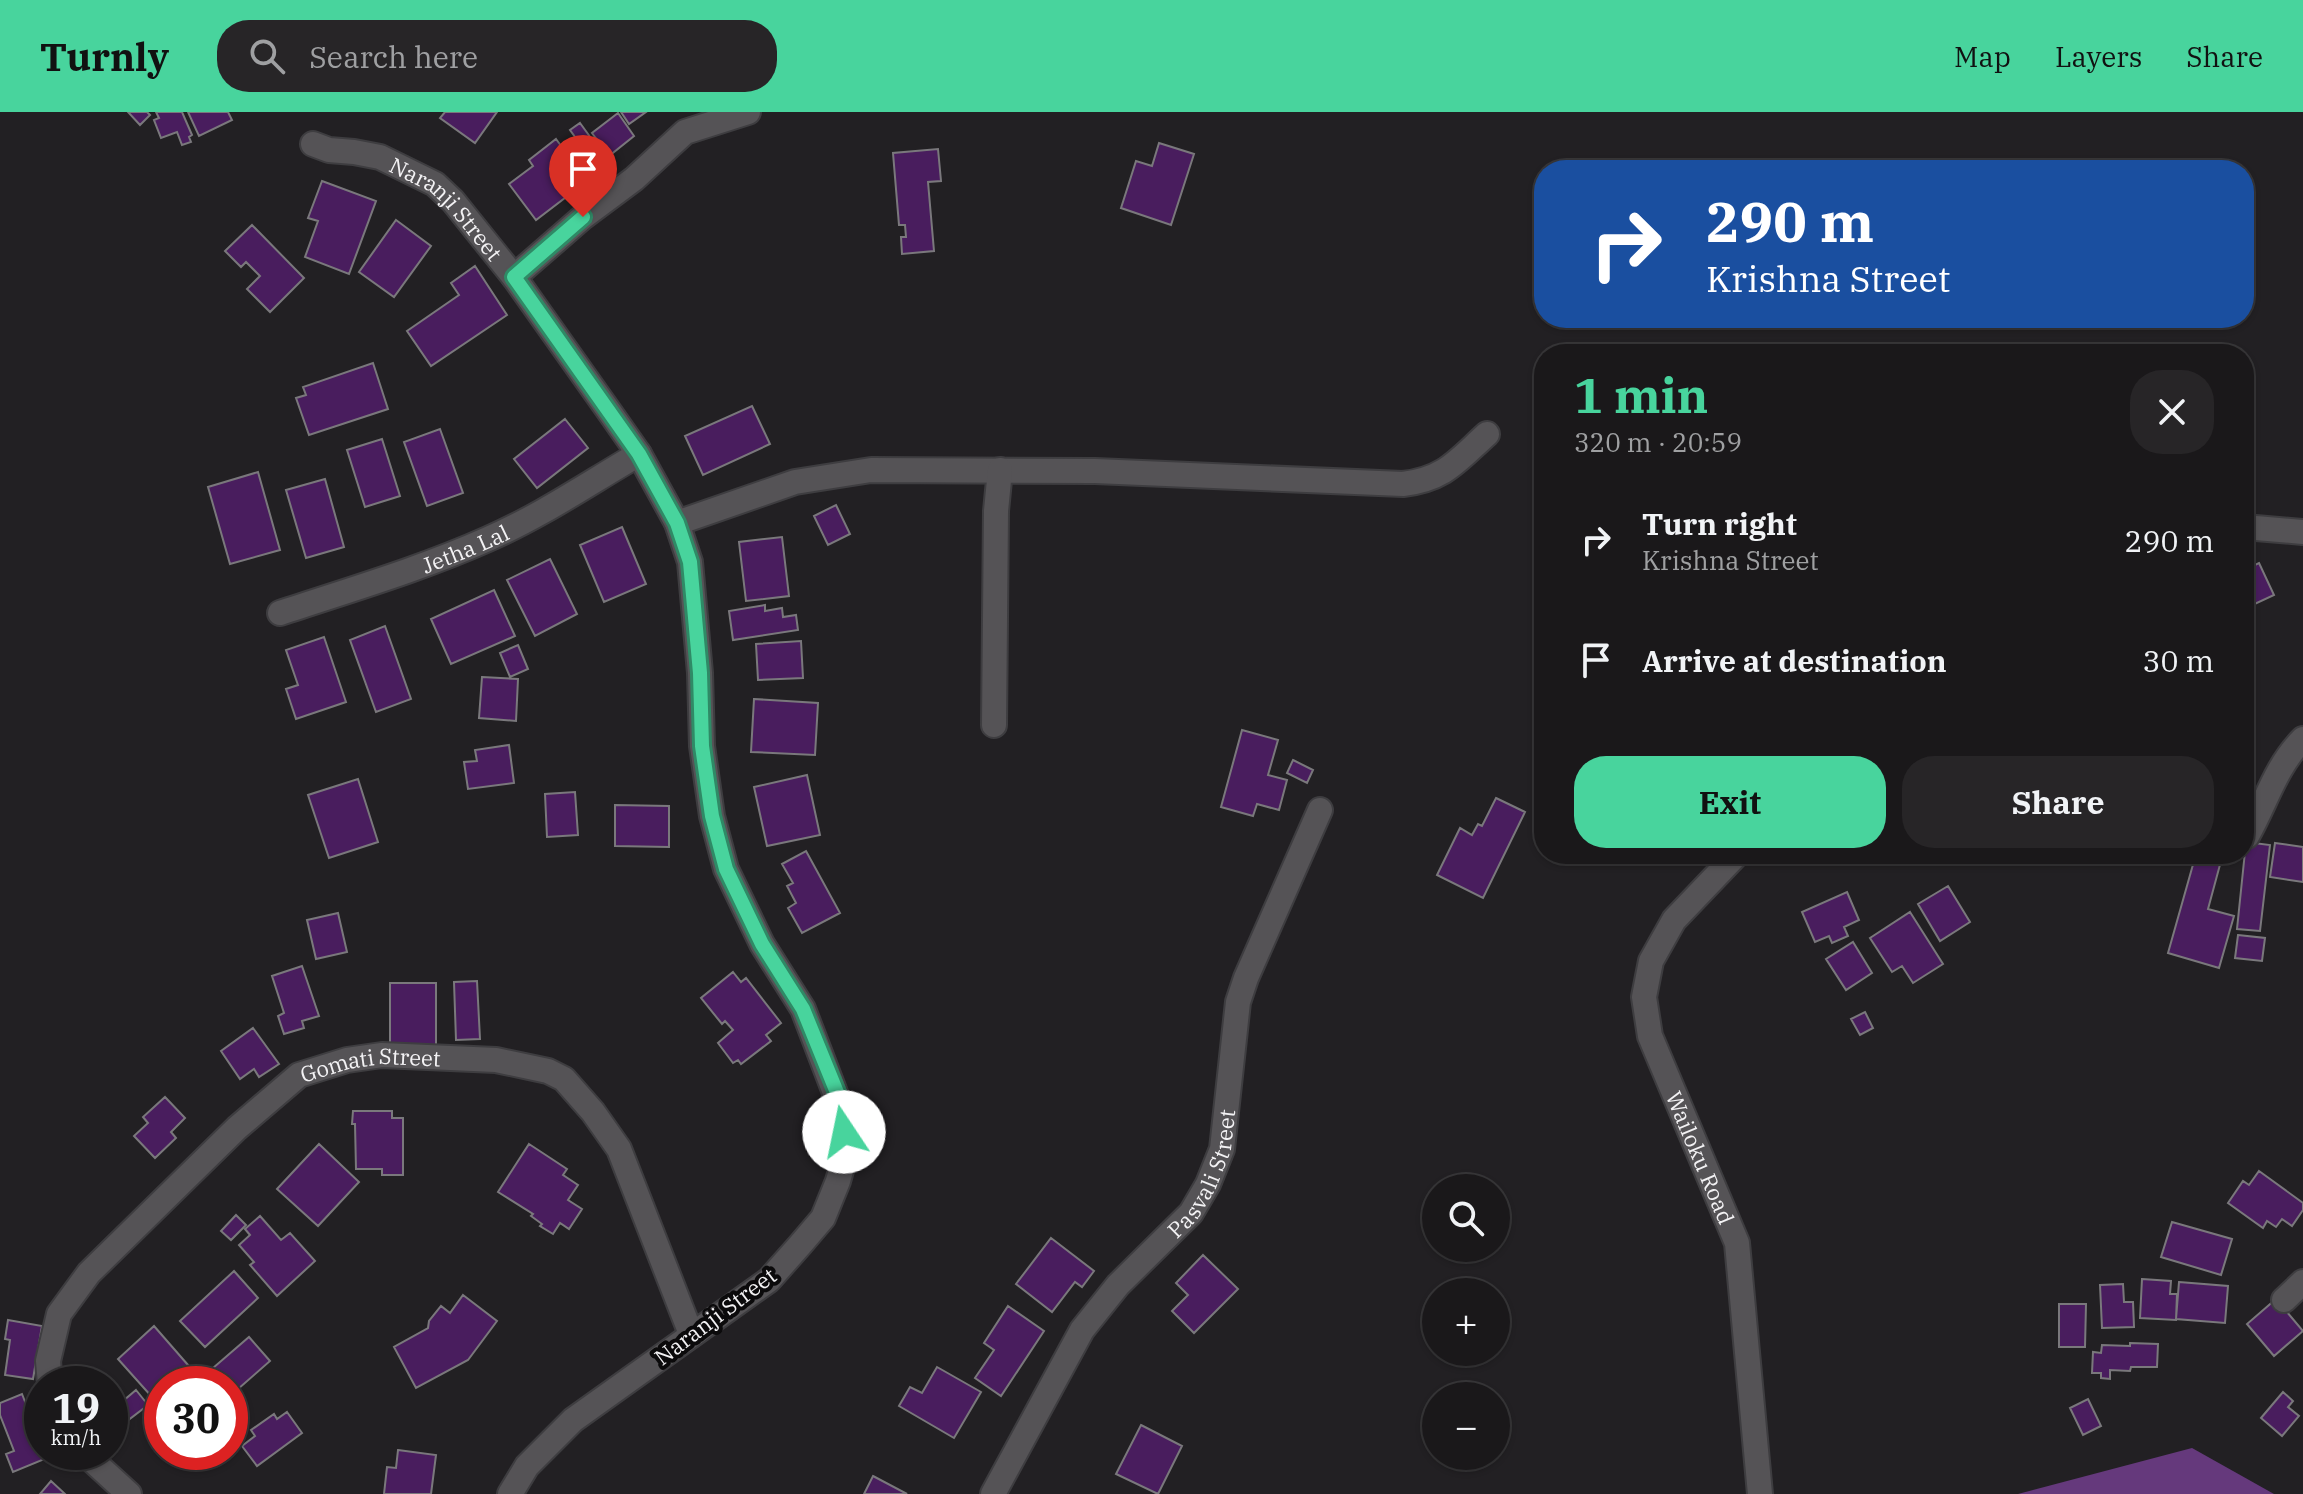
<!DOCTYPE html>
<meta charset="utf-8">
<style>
body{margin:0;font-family:"IBM Plex Serif",serif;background:#272527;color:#f1f3f6;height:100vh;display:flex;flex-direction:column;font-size:30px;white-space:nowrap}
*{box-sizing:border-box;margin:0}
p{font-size:26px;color:#9fa0a2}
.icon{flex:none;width:44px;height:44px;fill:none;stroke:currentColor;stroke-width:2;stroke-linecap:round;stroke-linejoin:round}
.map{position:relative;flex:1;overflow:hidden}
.side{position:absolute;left:1534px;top:232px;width:720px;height:520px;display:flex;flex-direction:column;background:#1a181a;border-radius:32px;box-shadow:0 2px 6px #0004,0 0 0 2px #383739}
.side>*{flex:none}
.guide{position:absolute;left:1534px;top:48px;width:720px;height:168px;border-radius:32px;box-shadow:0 2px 6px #0004,0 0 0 2px #383739;background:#1a4fa0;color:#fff;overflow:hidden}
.buttons{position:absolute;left:1422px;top:1062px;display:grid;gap:16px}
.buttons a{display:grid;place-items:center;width:88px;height:88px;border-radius:50%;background:#1a181a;box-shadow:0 2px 6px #0004,0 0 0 2px #383739;font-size:40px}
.speed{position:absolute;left:24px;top:1254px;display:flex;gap:16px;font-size:40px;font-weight:700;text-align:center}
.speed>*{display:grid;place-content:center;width:104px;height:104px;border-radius:50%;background:#1a181a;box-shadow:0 2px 6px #0004,0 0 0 2px #383739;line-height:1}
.speed small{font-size:20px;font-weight:400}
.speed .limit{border:12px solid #d22;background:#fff;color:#111}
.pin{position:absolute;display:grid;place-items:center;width:68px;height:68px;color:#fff;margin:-82px -34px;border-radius:50% 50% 50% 0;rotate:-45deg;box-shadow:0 0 8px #0007}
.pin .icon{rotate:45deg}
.me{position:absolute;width:88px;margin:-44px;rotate:349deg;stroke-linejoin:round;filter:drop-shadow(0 0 6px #0008)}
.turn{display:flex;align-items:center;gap:28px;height:168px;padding:0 40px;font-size:36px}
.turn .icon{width:104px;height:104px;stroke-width:2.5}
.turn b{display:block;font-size:56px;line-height:68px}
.round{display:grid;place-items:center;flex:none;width:84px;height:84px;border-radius:32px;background:#272527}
.overview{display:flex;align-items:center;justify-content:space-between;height:136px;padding:0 40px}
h1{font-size:48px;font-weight:700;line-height:60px;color:#48d49d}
.cta{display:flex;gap:16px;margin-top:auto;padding:16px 40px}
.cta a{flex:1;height:92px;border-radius:32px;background:#48d49d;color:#111;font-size:32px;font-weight:700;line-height:92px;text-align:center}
.cta a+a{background:#272527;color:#f1f3f6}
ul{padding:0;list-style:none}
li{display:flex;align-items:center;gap:24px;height:120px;padding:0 40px}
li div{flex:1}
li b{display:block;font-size:30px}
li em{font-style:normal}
header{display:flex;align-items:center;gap:48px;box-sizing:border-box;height:112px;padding:0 40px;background:#48d49d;color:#111}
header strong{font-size:38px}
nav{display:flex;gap:44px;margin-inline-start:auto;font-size:28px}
.search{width:560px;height:72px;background:#272527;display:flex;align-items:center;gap:20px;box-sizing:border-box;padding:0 28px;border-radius:32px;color:#9fa0a2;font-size:30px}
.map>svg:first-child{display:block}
.forest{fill:#65397c}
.building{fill:#491d5e;stroke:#7a787c;stroke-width:2}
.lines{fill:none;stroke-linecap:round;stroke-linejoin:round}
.minor-casing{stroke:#3e3d40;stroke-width:28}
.minor{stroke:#555356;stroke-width:24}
.route-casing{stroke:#2f8a66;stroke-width:20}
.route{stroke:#48d49d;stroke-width:14}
.labels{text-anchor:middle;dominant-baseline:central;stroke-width:8;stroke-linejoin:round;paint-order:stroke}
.street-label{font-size:22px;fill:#f3f2f4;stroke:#0b0a0b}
</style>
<header>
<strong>Turnly</strong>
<div class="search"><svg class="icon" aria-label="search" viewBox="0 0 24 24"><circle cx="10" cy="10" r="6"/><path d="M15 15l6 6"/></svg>Search here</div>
<nav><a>Map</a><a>Layers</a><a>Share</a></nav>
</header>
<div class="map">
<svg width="2303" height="1382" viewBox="0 0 2303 1382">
<rect width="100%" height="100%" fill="#222023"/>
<!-- forest -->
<path class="forest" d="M2192,1336l82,46h-256z"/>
<!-- building -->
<path class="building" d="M128,0h19l3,3 -10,10z
M156,0h26l10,23 -3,2 2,5 -9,3 -5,-13 -16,6 -7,-18 5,-2z
M188,0h40l4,8 -33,16z
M445,0h52l-22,31 -35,-25z
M621,0h25l-17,12z
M618,1l16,23 -25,20 -17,-23z
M580,11l24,33 -10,7 -24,-33z
M556,27l31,42 -51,39 -27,-36 24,-18 -4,-6z
M1159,31l35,11 -23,71 -50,-17 15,-47 16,5z
M938,37l3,32 -13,1 6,69 -32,3 -1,-17h5l-1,-12h-6l-6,-72z
M322,69l54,20 -27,73 -44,-17 13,-36 -10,-3z
M396,108l35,26 -37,51 -35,-25z
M252,113l52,53 -34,34 -23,-23 13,-13 -14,-14 -5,5 -16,-16z
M475,154l32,49 -76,51 -24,-35 52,-36 -8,-12z
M373,251l15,46 -79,26 -13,-37 10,-3 -3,-8z
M752,294l18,38 -67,31 -18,-39z
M565,307l23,29 -51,40 -23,-29z
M440,317l23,64 -36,13 -23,-64z
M382,327l18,57 -35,11 -18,-57z
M258,360l22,78 -50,14 -22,-77z
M325,367l19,68 -38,11 -20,-68z
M836,393l14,29 -22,11 -14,-29z
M622,415l24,57 -42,18 -24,-57z
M782,425l7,59 -43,5 -7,-59z
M550,447l27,55 -42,22 -28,-56z
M2259,451l15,32 -30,14v-39z
M494,478l21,46 -64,28 -20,-45z
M765,493v6l17,-3 1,9 13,-2 2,15 -65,10 -4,-29z
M385,514l26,73 -35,13 -26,-72z
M324,525l22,65 -50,17 -10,-30 12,-4 -12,-35z
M801,529l2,37 -45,2 -2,-36z
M518,533l10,24 -18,8 -10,-24z
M482,565l36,2 -2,42 -37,-3z
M754,587l64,4 -3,52 -64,-3z
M1242,618l36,10 -10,35 19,5 -8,30 -22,-6 -4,12 -32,-9z
M509,633l5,38 -46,6 -4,-27 13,-1 -2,-11z
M1293,648l20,10 -6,13 -20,-10z
M807,663l13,60 -53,11 -13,-59z
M358,667l20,63 -49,16 -21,-63z
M575,680l3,43 -31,2 -2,-43z
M1496,686l29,14 -42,86 -46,-23 23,-47 12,7 6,-11 4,2z
M615,693l54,1v41l-54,-1z
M2246,730l24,3 -10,86 -23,-2z
M2275,731l28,4v35l-33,-5z
M806,739l34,62 -38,20 -14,-25 8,-5 -9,-17 6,-3 -11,-19z
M2196,742l25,7 -13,48 26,7 -15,52 -51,-15z
M1948,774l22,36 -30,19 -22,-37z
M1847,780l12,28 -15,7 4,9 -16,7 -3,-7 -14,6 -13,-30z
M1910,800l33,52 -30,19 -11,-17 -10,6 -22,-34z
M338,801l9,39 -31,7 -9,-39z
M2238,823l27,3 -3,23 -27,-3z
M1853,830l19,31 -26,17 -20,-31z
M302,854l17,50 -17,5 2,7 -20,6 -6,-18 6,-3 -12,-37z
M733,860l8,10 5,-4 35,45 -15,12 5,6 -30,23 -3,-4 -5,3 -15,-20 15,-13 -8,-9 -3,3 -21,-26z
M477,869l3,58 -24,1 -2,-58z
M390,871h46v66h-46z
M1865,900l8,16 -13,7 -9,-16z
M253,916l26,36 -20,13 -5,-8 -14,10 -19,-28z
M165,985l20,21 -14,14 5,6 -21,20 -21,-22 14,-13 -5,-6z
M353,999h39v7h11v57h-21v-6h-26l-1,-45h-3z
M319,1032l40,38 -41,44 -41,-37z
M529,1032l38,25 -4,6 15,10 -10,15 14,9 -13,20 -9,-6 -7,11 -13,-8 2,-2 -11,-8 2,-2 -35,-22z
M2259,1059l44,32v7l-11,16 -10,-7 -6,8 -9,-6 -4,7 -35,-25 15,-22 6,4z
M236,1103l10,10 -15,15 -10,-9z
M260,1104l21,24 9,-7 25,28 -38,35 -27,-31 4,-3 -15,-17 11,-10 -5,-6z
M2172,1110l60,17 -11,36 -60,-18z
M1051,1126l43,33 -12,16 -7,-5 -23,30 -36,-28z
M1203,1143l35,34 -44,44 -22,-22 16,-16 -12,-12z
M234,1159l24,27 -53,49 -25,-26z
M2142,1167l29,2 -1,13h7l-1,26 -36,-2z
M2179,1170l49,4 -3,37 -49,-4z
M2123,1172l1,18h9l1,25 -32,1 -2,-43z
M463,1183l34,26 -29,39 -52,28 -22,-41 34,-19 1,-7 12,-15 9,7z
M2276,1187l27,32 -29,25 -27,-32z
M2059,1192h27l-1,43h-26z
M1008,1194l36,25 -43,65 -26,-18 19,-28 -10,-7z
M8,1208l34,6 -9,53 -28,-4 5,-35 -5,-1z
M154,1214l34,39 -22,19h-4v4l-10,9 -34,-38z
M249,1225l21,24 -40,35v-12h-15l-9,-10z
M2130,1231l28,1 -1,23h-26l-1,4 -20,-1v9l-9,-1v-5h-9l1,-21 8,1 1,-8 28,1z
M937,1255l44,25 -27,46 -55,-32 11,-19 12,6z
M136,1278l12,15 -21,16 -11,-14z
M2283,1280l10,9 -5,6 11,9 -17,20 -21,-18z
M22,1282l20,51v7h3l2,6 -34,14 -7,-18 8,-3 -14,-36v-12z
M2088,1287l13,27 -18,9 -13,-27z
M287,1300l15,21 -45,33 -15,-20 13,-10 -4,-6 23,-16 3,5z
M1141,1313l41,21 -24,48 -42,-20z
M398,1338l38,5 -5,39h-47l3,-27 9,1z
M873,1364l34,18h-43z
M51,1369l14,13h-25z"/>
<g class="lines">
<defs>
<g id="minor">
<path id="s1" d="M313,32l16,6 25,2 26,5 55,27 18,17 61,76 97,137 28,40 38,69 13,39 10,111 2,73 10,70 14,53 36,75 41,65 39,102 4,42 -8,28 -15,37 -23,27 -31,35 -196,140 -46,46 -17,28"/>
<path d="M514,165l69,-60 51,-38 51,-47 63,-20"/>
<path d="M677,411l118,-41 76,-12 224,1 308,13c42,-5 54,-23 84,-50"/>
<path d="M2244,415l59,5"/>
<path id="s2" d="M280,501c69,-23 141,-44 208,-74 53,-23 101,-56 151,-85"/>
<path d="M994,613l2,-214 4,-41"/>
<path d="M2247,724c19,-33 28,-69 56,-97"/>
<path id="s3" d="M1737,742l-63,66 -23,41 -7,36 6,39 87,207 23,251"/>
<path d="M2284,1188l19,-18"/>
<path id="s4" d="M50,1272l-2,-23 11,-47 30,-41 148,-145 62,-53 48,-15 35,-5 114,5 52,11 16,8 29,33 26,37 72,185"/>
<path d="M83,1340l46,42"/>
<path id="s5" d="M993,1382l89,-164 36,-45 73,-72 17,-29 14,-35 16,-147 8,-24 74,-168"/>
</g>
</defs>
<!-- minor casing -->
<use href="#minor" class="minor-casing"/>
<!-- minor -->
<use href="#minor" class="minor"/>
</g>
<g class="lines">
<defs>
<path id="route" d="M583,105l-69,60 125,177 38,69 13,39 10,111 2,73 10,70 14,53 36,75 41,65 35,86 6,37"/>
</defs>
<!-- route casing -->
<use href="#route" class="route-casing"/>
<!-- route -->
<use href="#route" class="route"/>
</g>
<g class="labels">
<!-- street labels -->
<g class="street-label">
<text stroke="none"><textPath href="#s1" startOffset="154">Naranji Street</textPath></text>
<text stroke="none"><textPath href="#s2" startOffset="196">Jetha Lal</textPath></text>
<text stroke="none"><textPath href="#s4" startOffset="484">Gomati Street</textPath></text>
<text stroke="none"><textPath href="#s3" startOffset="346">Wailoku Road</textPath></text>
<text stroke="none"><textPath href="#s5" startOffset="388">Pasvali Street</textPath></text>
<text transform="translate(715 1204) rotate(-37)">Naranji Street</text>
</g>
</g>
</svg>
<div class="buttons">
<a><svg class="icon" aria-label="search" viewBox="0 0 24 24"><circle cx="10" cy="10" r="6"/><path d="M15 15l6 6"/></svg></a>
<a>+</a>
<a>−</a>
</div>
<div class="speed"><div>19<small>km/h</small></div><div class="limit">30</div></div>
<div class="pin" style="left:583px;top:105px;background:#d93025"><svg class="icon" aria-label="arrive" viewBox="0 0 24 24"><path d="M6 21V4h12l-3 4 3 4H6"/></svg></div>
<svg class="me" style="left:844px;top:1020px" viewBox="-20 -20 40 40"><circle r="19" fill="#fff"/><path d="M0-13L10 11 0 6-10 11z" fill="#48d49d"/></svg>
<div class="guide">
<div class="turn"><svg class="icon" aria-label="right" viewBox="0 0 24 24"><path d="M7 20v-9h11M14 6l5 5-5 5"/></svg><div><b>290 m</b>Krishna Street</div></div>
</div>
<section class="side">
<div class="overview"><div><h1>1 min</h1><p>320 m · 20:59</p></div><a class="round"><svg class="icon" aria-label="close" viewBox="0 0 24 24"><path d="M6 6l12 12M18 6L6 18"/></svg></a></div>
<ul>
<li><svg class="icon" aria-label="right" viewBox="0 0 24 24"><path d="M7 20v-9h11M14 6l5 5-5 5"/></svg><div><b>Turn right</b><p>Krishna Street</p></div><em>290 m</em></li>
<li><svg class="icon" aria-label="arrive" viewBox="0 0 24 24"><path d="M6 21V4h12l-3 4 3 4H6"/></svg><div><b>Arrive at destination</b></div><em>30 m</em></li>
</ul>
<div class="cta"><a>Exit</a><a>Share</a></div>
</section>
</div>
